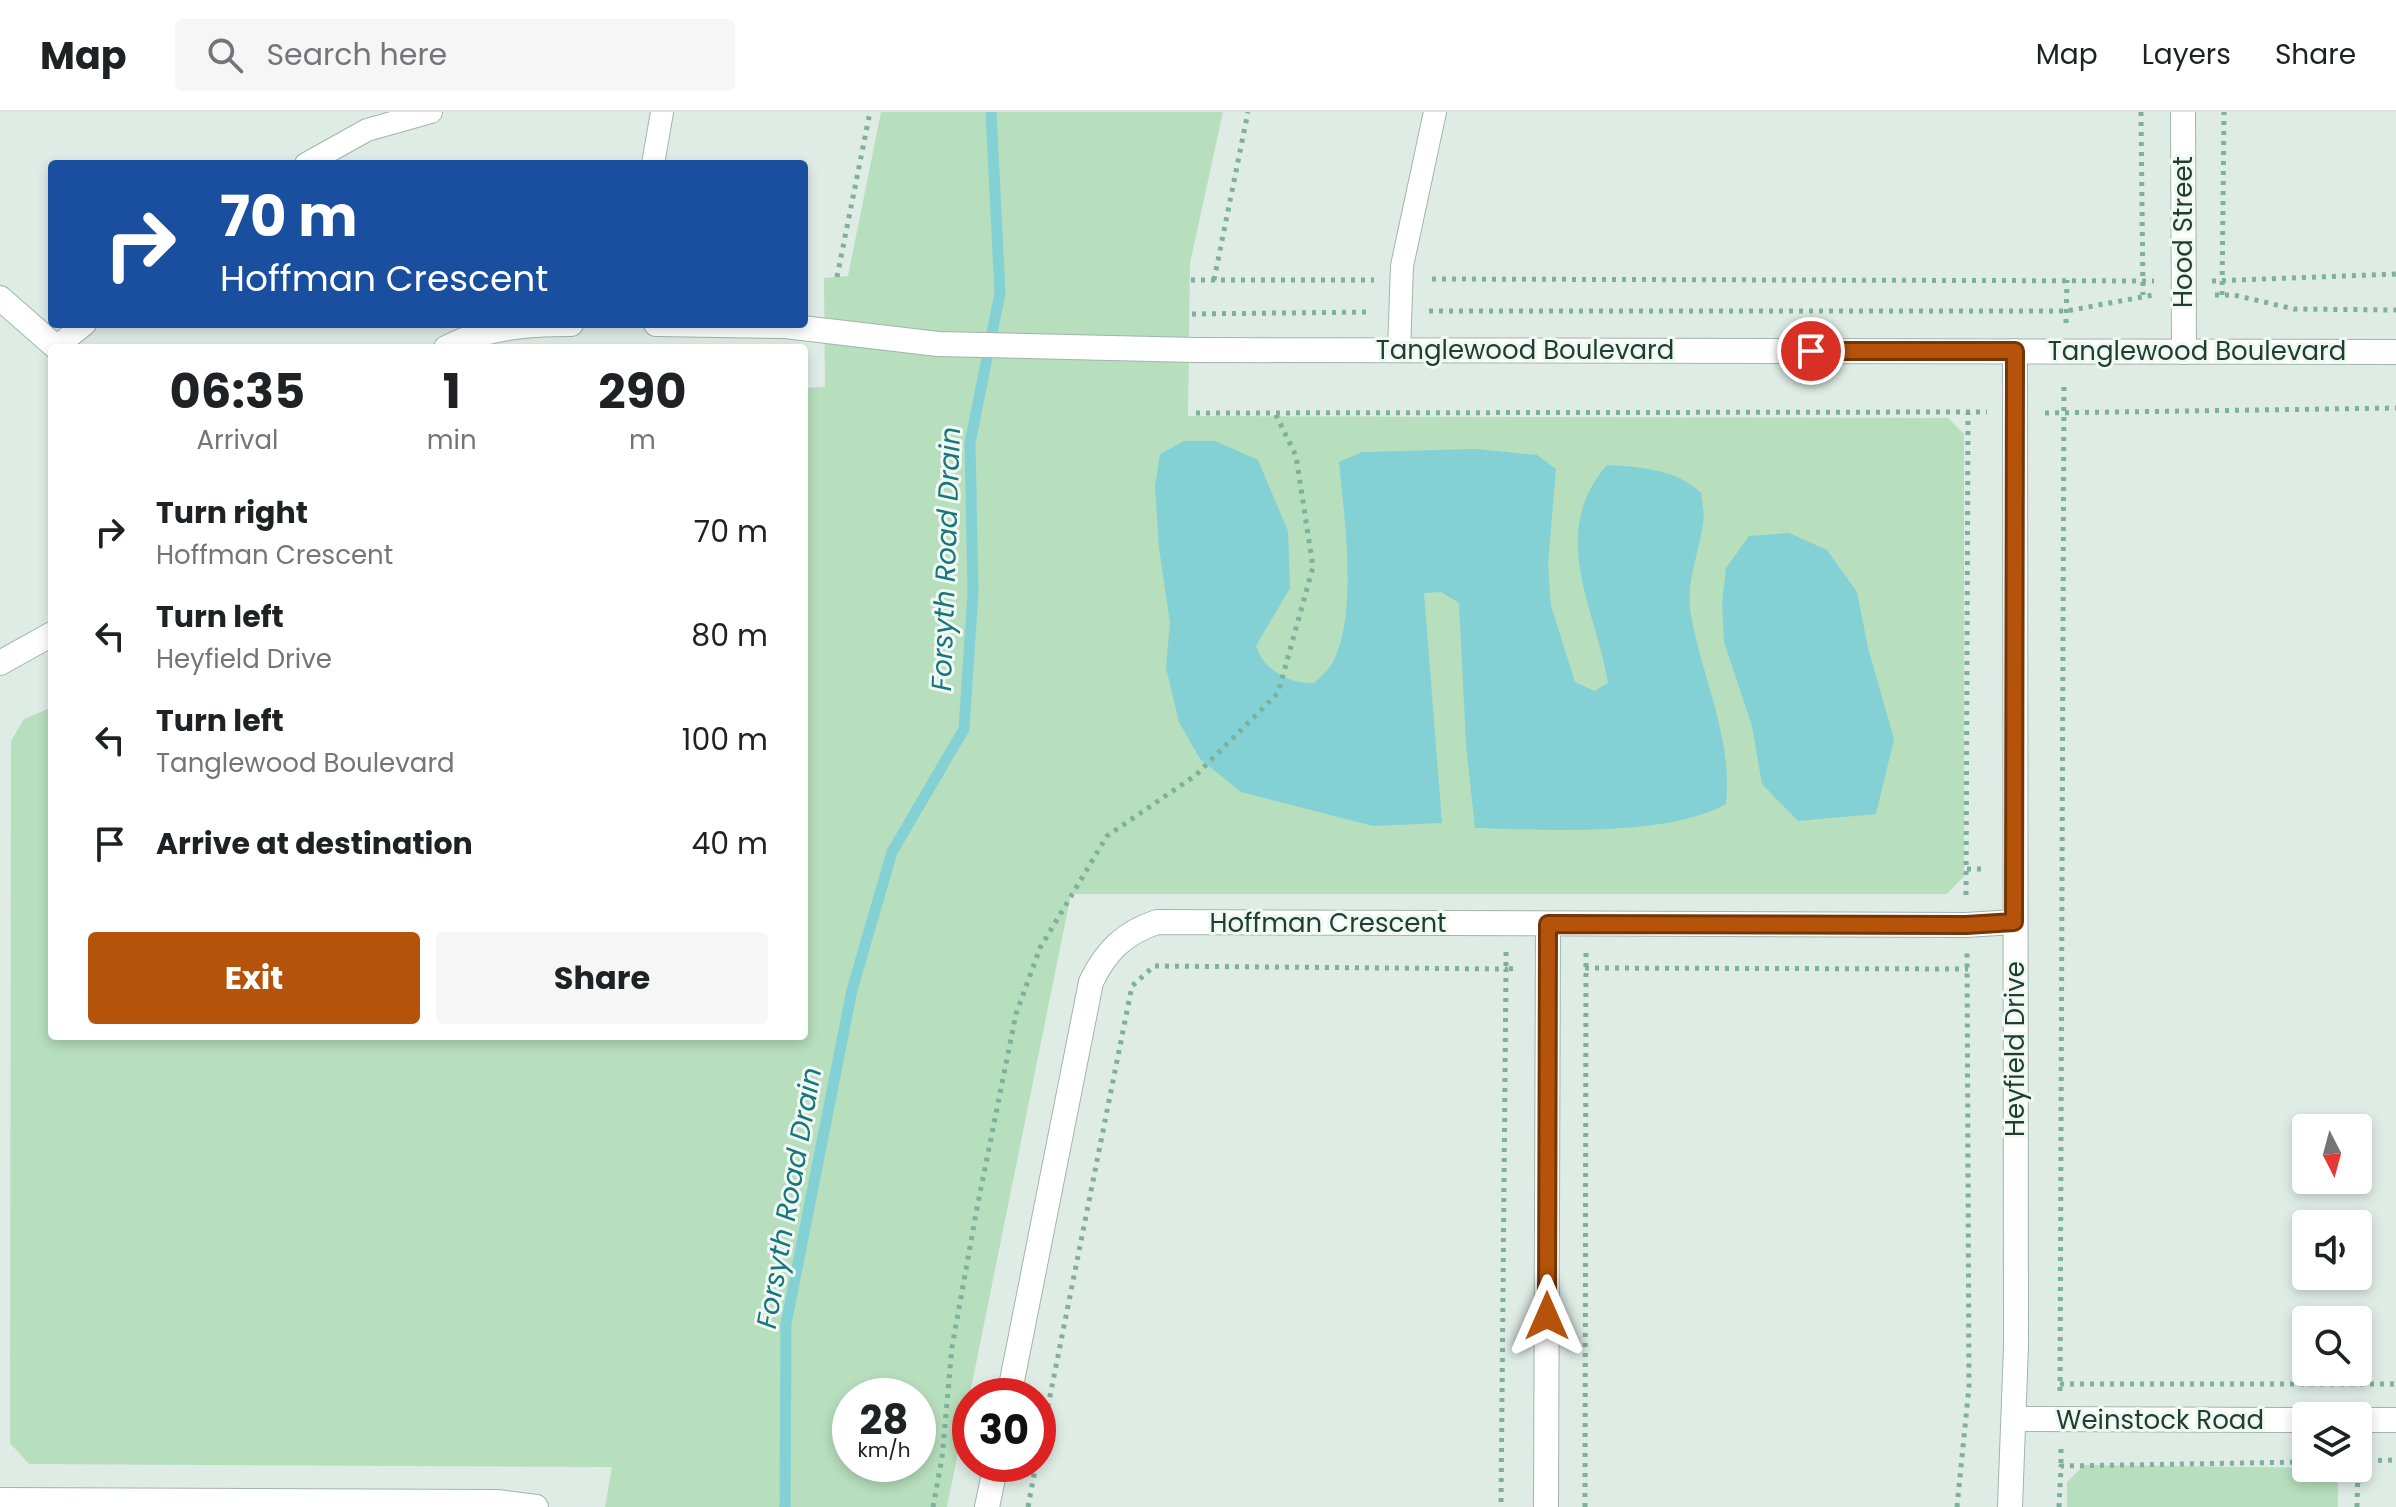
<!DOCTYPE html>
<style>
body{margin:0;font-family:Poppins,sans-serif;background:#f6f6f6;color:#202124;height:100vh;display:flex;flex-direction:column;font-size:30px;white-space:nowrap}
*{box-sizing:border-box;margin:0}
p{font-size:26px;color:#757577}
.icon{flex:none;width:44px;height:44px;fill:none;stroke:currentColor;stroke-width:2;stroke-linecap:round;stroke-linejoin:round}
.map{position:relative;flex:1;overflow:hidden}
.details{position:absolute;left:48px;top:232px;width:760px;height:696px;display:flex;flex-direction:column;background:#fff;border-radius:8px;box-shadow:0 4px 12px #0003}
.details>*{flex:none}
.guide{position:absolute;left:48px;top:48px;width:760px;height:168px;border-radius:8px;box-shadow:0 4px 12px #0003;background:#1a4fa0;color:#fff;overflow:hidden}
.needle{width:52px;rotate:174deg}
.buttons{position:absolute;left:2292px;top:1002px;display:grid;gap:16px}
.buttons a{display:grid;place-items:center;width:80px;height:80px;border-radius:8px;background:#fff;box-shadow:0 4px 12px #0003;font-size:40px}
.speed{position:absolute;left:832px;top:1266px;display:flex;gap:16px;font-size:40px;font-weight:700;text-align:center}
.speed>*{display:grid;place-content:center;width:104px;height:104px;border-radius:50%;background:#fff;box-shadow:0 4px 12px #0003;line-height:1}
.speed small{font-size:20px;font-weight:400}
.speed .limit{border:12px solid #d22;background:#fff;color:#111}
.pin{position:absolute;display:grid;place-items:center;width:68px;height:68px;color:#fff;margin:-34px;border:4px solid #fff;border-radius:50%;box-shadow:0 2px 8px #0007}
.me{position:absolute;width:88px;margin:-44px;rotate:0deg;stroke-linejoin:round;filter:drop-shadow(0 0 6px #0008)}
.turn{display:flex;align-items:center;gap:28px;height:168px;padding:0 40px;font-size:36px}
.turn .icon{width:104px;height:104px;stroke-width:2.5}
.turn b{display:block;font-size:56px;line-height:68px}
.eta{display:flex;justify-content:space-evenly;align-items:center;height:136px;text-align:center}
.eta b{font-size:48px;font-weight:700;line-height:56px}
.cta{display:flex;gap:16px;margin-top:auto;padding:16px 40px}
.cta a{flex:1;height:92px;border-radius:8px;background:#b45309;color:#fff;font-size:32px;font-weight:700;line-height:92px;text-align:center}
.cta a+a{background:#f6f6f6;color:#202124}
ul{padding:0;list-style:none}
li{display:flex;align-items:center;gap:24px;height:104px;padding:0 40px}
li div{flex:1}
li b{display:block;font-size:30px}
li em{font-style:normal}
header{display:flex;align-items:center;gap:48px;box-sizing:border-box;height:112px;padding:0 40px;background:#fff;border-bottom:2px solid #e0e0e0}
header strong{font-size:38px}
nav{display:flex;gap:44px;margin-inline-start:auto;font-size:28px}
.search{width:560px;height:72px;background:#f6f6f6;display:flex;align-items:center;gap:20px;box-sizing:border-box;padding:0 28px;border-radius:8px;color:#757577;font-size:30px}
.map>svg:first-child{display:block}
.green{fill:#b7debd;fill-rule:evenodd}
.water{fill:#83d1d5}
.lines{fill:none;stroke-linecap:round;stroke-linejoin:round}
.stream{stroke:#83d1d5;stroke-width:11}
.service-casing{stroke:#a2b4ac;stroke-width:24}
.minor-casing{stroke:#a2b4ac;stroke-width:26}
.tertiary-casing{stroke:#a2b4ac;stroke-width:26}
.path{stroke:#7eb19b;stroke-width:5;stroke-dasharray:4 6;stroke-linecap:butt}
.service{stroke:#fff;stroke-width:22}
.minor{stroke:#fff;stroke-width:24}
.tertiary{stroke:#fff;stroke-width:24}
.route-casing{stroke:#753606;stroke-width:20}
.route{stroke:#b45309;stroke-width:14}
.labels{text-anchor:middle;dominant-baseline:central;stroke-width:6;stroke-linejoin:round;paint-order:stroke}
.street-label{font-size:26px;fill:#1f3d32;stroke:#f0f8f3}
.water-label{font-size:28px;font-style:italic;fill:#16767c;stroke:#f0f8f3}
</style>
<header>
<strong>Map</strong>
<div class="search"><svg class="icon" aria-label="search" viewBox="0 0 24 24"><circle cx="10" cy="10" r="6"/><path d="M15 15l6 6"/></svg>Search here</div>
<nav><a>Map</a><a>Layers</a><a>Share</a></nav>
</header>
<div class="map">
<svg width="2396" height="1395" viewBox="0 0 2396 1395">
<rect width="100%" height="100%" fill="#dfece5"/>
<!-- green -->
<path class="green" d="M881,0h342l-33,151 -2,153 760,2 16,16v442l-17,18h-876l-124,613h-342l7,-40 -583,-3 -19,-21 1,-702 13,-22 28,-12v329h752v-648l21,-1 -1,-109 24,-2zM850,1284h68v68h-68z
M2084,1353l254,3v39h-271v-25z"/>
<!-- water -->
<path class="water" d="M1184,329h31l43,19 30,71 2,57 -34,58c8,24 32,38 58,37 6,-6 16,-14 20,-23 24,-50 10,-144 5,-198l23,-10 114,-3 61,6 19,14 -8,95 3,42 24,76 19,9 14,-8c-12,-75 -61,-149 -1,-218 34,2 69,4 94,28 1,9 4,21 2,30 -4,31 -18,60 -12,92 11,63 42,123 35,189 -56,33 -185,26 -251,24l-9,-83 -7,-142 -18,-11 -17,1 18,230 -69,3 -132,-34 -41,-33 -21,-37 -13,-54 4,-45 -11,-75 -4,-62 5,-32z
M1789,421l38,17 30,42 11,56 26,91 -18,75 -78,7 -36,-37 -10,-58 -28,-84 -2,-40 4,-34 23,-32z"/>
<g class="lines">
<!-- stream -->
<path class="stream" d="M785,1395l1,-183 66,-334 40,-138 72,-123 9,-137 -3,-149 30,-150 -9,-181"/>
<defs>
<path id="service" d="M306,52l61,-34 64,-18
M653,52l9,-52
M56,235l29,-23
M1399,238l3,-84 33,-154"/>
<path id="minor" d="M2183,0l1,240
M0,186l57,50
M1009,1284l82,-414c15,-31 33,-49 66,-60l809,3 48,-3
M2015,1307l291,1
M2358,1308h38
M0,1388l497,2 39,5
M987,1395l9,-43
M1546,1395l2,-583
M2010,1395l6,-161 -1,-995"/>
<path id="tertiary" d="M656,212l129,2 153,18 257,6 1201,2
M446,236c41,-21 80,-24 125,-24
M0,551l52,-29"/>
</defs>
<!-- service casing -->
<use href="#service" class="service-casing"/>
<!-- minor casing -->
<use href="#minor" class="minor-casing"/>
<!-- tertiary casing -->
<use href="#tertiary" class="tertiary-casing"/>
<!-- path -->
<path class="path" d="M2141,0l2,183
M837,165l33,-165
M1432,167l722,2
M1191,168h183
M1214,168l34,-168
M2212,169l184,-7
M2215,183h19l60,14 102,1
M2222,183l2,-183
M1429,199h637l87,-16
M1192,202l179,-2
M2066,211l1,-43
M1196,301l791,-1
M2045,301l351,-5
M1967,757h20
M1966,783l2,-482
M1506,840v17l13,-1
M1585,856l383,1
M2060,1272h336
M2060,1279l4,-1010
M2061,1337v17
M1038,1344l94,-470 22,-20 352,3 -5,538
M2358,1349l38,-1
M933,1395l9,-49 10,-111 25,-139 39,-194 24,-66 67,-112 89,-61 82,-82 35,-126 -17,-111 -21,-43
M1028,1395l8,-43
M1585,1395l1,-555
M1957,1395l12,-120 -2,-434
M2059,1395l2,-41 245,-4
M2357,1395l1,-39"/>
<!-- service -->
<use href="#service" class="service"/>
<!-- minor -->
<use href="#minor" class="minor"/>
<!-- tertiary -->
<use href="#tertiary" class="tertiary"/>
</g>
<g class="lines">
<defs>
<path id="route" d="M1547,1204l1,-392 418,1 48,-3 1,-571h-204"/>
</defs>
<!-- route casing -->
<use href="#route" class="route-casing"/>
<!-- route -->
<use href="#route" class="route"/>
</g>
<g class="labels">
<!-- street labels -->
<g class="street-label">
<text transform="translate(2183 120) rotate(-90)">Hood Street</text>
<text x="1525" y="238">Tanglewood Boulevard</text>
<text x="2197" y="239">Tanglewood Boulevard</text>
<text x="1328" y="811">Hoffman Crescent</text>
<text transform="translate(2015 937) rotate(-90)">Heyfield Drive</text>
<text x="2160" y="1308">Weinstock Road</text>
</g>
<!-- water labels -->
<g class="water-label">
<text transform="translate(946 447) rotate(-88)">Forsyth Road Drain</text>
<text transform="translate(789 1086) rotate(-80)">Forsyth Road Drain</text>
</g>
</g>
</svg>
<div class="buttons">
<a><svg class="needle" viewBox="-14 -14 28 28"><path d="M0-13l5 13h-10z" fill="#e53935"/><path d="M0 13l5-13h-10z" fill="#757577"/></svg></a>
<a><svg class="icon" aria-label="sound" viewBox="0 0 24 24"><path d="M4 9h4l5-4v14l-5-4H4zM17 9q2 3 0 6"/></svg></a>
<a><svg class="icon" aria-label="search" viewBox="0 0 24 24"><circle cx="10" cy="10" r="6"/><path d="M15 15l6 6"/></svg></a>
<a><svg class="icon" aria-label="layers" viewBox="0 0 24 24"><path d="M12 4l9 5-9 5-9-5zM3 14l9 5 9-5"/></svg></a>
</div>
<div class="speed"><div>28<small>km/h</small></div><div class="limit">30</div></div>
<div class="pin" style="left:1811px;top:239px;background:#d93025"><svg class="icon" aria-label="arrive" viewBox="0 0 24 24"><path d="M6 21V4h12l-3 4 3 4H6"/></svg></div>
<svg class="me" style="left:1547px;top:1204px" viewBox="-20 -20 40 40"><path d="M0-17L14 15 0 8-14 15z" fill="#b45309" stroke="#fff" stroke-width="4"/></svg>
<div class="guide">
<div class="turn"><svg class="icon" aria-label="right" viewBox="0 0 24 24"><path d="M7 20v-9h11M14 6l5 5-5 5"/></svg><div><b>70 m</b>Hoffman Crescent</div></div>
</div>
<section class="details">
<div class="eta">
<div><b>06:35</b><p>Arrival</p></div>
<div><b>1</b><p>min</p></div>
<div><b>290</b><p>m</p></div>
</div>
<ul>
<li><svg class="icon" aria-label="right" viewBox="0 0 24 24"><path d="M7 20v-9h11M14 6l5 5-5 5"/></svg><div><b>Turn right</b><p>Hoffman Crescent</p></div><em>70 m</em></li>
<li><svg class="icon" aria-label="left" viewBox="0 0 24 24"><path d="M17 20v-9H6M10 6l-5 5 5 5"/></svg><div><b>Turn left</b><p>Heyfield Drive</p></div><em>80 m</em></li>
<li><svg class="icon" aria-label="left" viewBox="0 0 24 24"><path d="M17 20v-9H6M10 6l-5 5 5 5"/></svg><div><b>Turn left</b><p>Tanglewood Boulevard</p></div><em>100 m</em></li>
<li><svg class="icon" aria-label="arrive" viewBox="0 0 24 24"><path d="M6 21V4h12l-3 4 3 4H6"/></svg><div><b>Arrive at destination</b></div><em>40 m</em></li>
</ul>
<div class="cta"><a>Exit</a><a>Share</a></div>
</section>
</div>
